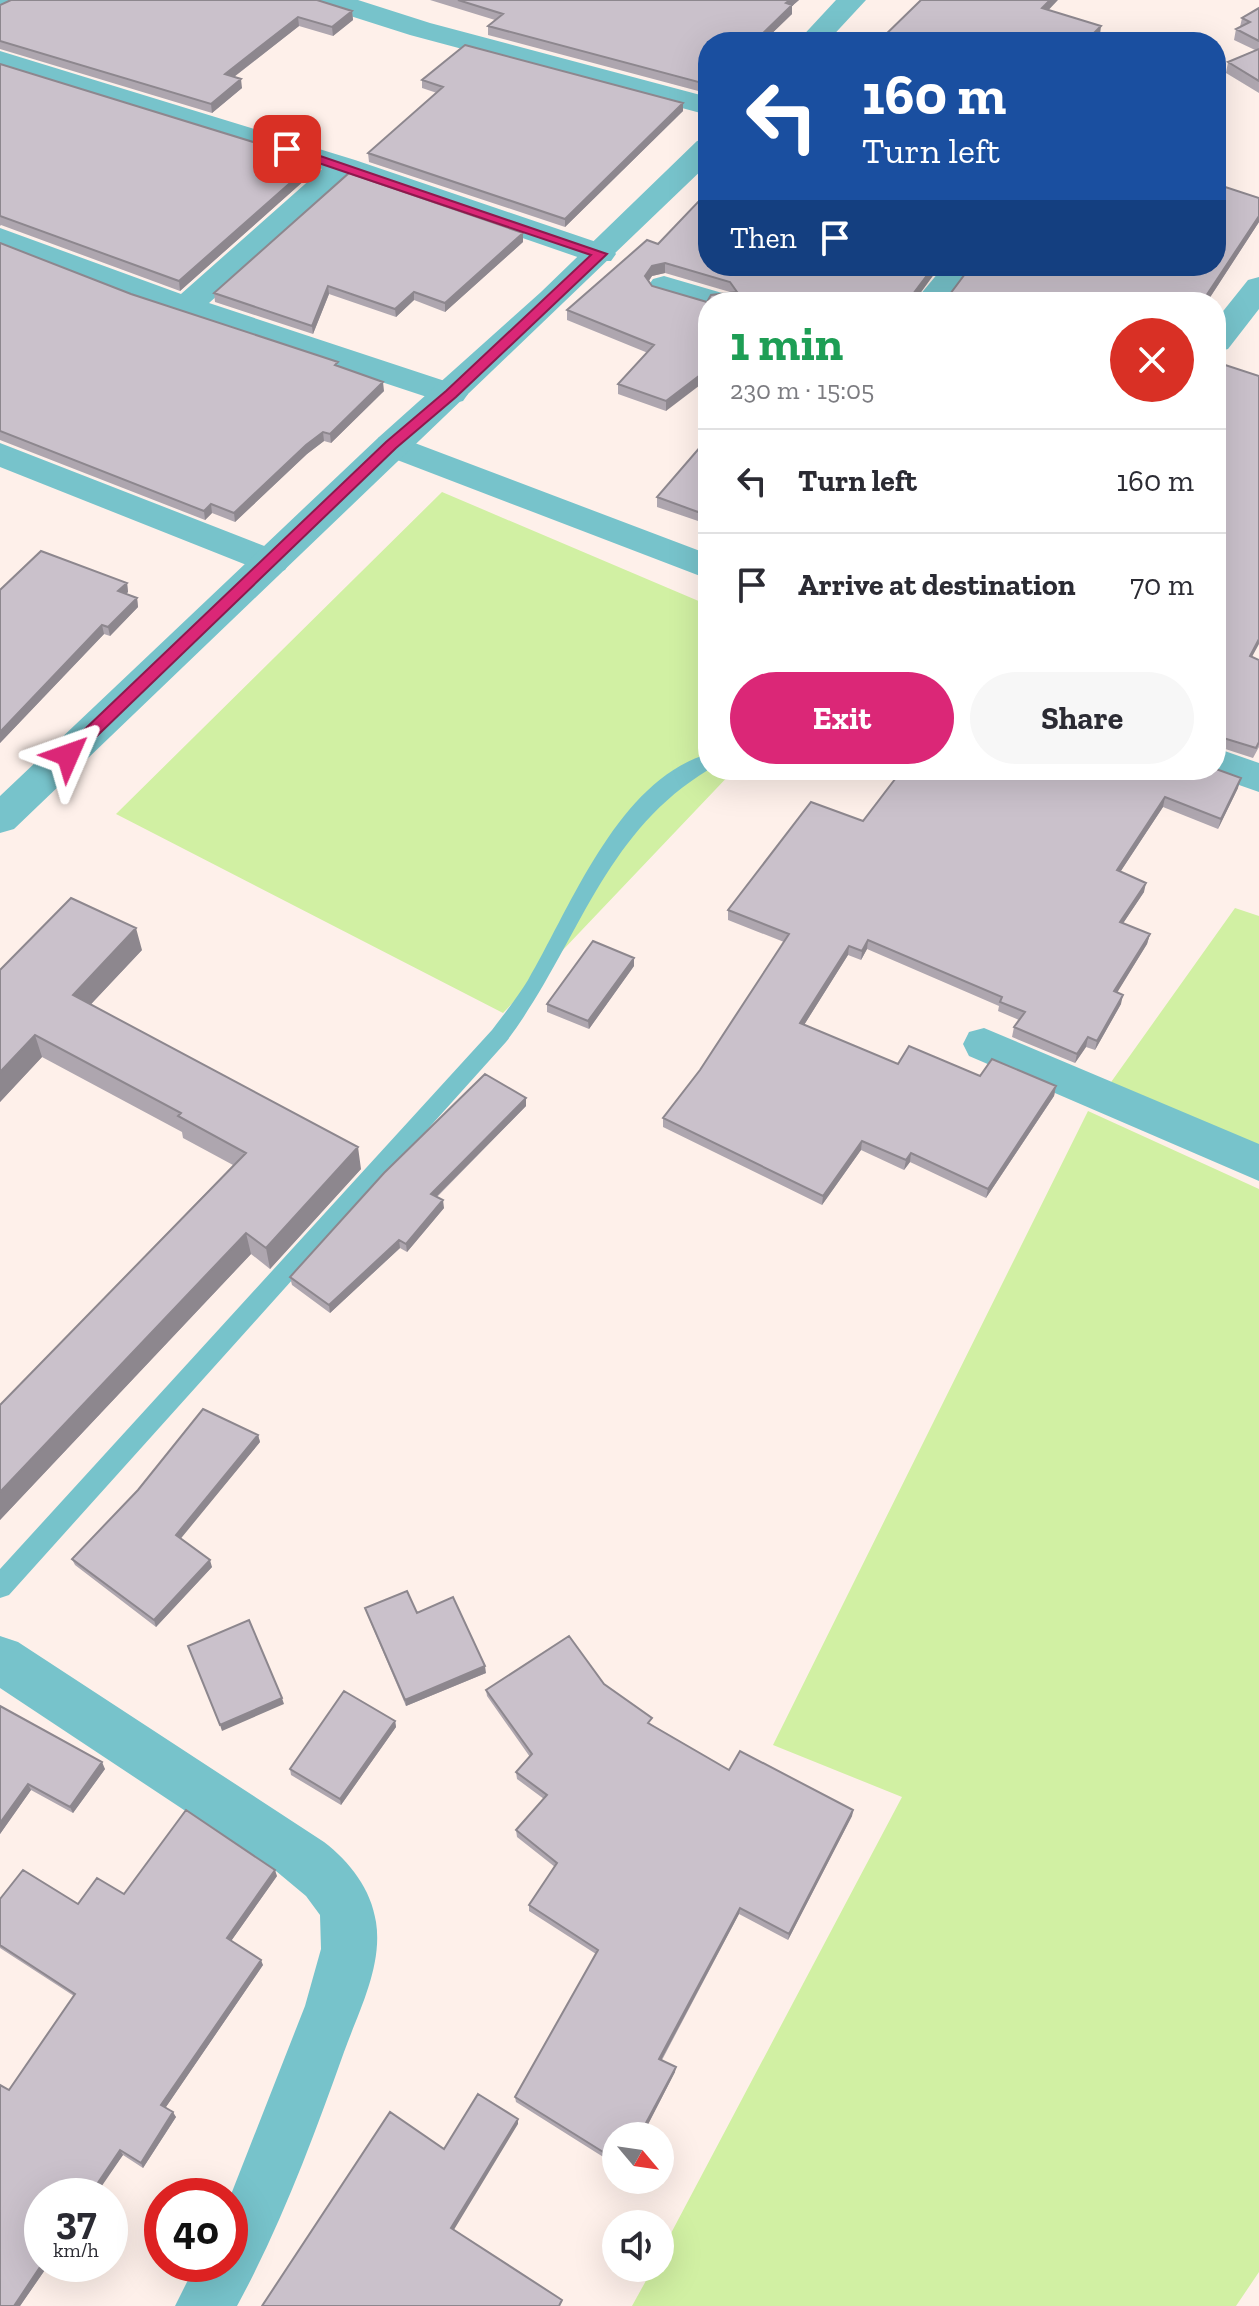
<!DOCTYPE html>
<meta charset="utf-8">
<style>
body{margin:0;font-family:"Zilla Slab",serif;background:#f7f7f7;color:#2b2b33;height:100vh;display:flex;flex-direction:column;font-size:30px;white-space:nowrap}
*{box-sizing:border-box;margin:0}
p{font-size:26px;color:#7c7c81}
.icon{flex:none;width:44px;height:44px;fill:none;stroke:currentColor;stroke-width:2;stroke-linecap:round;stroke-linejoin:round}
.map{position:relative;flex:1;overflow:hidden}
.sheet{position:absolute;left:698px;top:292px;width:528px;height:488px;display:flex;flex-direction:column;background:#fff;border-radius:32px;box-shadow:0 8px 32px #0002}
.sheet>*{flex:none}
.banner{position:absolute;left:698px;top:32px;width:528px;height:244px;border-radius:32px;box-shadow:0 8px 32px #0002;background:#1a4fa0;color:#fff;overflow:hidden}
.needle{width:52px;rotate:119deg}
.buttons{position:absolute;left:602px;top:2122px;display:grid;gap:16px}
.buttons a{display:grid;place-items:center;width:72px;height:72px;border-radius:50%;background:#fff;box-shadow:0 8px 32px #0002;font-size:40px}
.speed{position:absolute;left:24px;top:2178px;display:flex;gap:16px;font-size:40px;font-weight:700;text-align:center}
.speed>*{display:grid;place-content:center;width:104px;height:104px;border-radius:50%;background:#fff;box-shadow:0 8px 32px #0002;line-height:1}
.speed small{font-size:20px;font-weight:400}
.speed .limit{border:12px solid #d22;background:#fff;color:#111}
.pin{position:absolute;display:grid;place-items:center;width:68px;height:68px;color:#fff;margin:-34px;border-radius:16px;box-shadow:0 4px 12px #0006}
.me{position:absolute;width:88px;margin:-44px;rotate:47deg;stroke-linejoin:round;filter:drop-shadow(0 0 6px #0008)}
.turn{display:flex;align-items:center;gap:28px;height:168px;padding:0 32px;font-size:36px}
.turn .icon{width:104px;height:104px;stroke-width:2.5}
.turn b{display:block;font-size:56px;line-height:68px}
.then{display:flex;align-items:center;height:76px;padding:0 32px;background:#0003;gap:16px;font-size:30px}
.round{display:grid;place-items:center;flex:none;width:84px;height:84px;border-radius:42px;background:#f7f7f7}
.head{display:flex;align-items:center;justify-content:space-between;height:136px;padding:0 32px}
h1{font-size:48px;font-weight:700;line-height:60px;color:#1e9e55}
.button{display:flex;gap:16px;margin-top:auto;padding:16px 32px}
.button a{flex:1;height:92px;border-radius:48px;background:#db2777;color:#fff;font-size:32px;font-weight:700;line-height:92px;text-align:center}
.button a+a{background:#f7f7f7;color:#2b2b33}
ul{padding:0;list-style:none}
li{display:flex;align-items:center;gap:24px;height:104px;padding:0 32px;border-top:2px solid #e1e1e2}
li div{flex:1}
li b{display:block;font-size:30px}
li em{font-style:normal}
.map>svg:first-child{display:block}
.green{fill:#d1f0a3}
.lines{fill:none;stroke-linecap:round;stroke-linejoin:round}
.service{fill:#77c3cb;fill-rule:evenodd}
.minor{fill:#77c3cb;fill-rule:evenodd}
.tertiary{fill:#77c3cb;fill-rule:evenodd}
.wall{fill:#aea6af;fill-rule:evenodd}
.shaded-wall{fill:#8d878e}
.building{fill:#cac1cb;stroke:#8d878e;stroke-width:2;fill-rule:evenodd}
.route{fill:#db2777;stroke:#8e194d;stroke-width:2}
</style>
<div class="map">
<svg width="1259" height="2306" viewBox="0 0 1259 2306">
<rect width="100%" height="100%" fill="#fef0ea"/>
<!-- green -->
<path class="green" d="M442,492l266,113v165h26l-231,243 -387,-199z
M1235,908l24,8v247l-155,-71z
M1088,1111l171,78v1083l-23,34h-604l21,-38h7v-14l242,-457 -129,-52z"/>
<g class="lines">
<!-- service -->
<path class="service" d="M708,754v16c-107,65 -130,177 -202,272l-497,553 -9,3v-29l492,-539c12,-16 25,-32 36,-50 43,-73 90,-200 180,-226z"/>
<!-- minor -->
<path class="minor" d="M0,0h17l-7,8 -10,3z
M315,0h43l72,23 278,74v18l-298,-80 -91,-29z
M0,51l355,109 256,87 5,7 -5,7h-22l-240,-83 -140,125 254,84 5,7 -5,7 -12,3 -12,-3 -305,-101 -134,-52v-20l181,66 141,-125 -322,-100z
M944,266h33l-30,36h-33z
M664,276l65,19 5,7h-26v7l-55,-16 -5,-7 5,-7z
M1259,277v32l-31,40 -12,3v-32l32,-40z
M391,434l317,120v25l-329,-126 -5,-8 5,-8z
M0,443l285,111 5,8 -5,8 -13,4 -13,-4 -259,-103z
M1216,748l43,15v29l-57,-20 14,-2z
M984,1028l275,116v37l-290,-125 -6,-12 6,-12z
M0,1636l18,6 306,200c26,20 47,47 52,80 7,44 -18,91 -32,130 -31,87 -63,173 -107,254h-62l21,-42h34v-67l75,-191 16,-57 -1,-34 -14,-19 -30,-25 -276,-183z"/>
<!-- tertiary -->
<path class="tertiary" d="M836,0h30l-39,42h-30z
M708,138v26l-694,665 -14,4v-37l379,-359 162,-145 156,-151z"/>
</g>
<!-- wall -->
<path class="wall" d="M430,0h369l-7,6v8l-29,28h-55v44l-6,6 -214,-57v-9l7,-6z
M0,5l352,6 1,9 -20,16 -34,-10 -65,51 8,11 -30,25 -212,-64z
M1259,8v85l-33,-20 2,-11 27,-12 -21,-10 2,-11 4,-2 2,-9z
M0,64l315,97 1,9 -136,121 -179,-66 -1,1z
M422,80l261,23v8l-118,116 -196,-65 -1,-9 69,-60 -15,-5z
M1259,222l-52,80h-499l-42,109 -48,-17v-10l30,-31 -81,-33v-10l80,-70 61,26h232l-21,28h31zM665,273l65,19 1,1 -24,9 -55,-16 -3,-5 3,-5z
M523,242l-78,70 -31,-12 -18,17 -67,-23 -16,40 -98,-32 -1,-9z
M0,243l131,51 208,72 45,25 -53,52 -7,-2 -17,13 -72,68 -23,-9 -7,7 -205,-80z
M1216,362l36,295 7,90 -6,11 -37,-12z
M708,438v82l-7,-2 -3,3 -41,-14v-10z
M127,583l1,9 -2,2 11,4 1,9 -28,29 -6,-2 -104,109v-153z
M1238,788l-20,41 -55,-22 -43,65 24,20 -21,31 27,11 -3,10 -30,48 4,12 -26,46 -9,-3 -11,16 -63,-26 2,-10 5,-7 -21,-9 1,-5 -132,-57 -6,11 -13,-5 -44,70 94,39 158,22 -2,10 -68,102 -76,-36 -6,8 -43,-20 -39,55 -159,-78v-9l37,-48 84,-128 -56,-22v-10l135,-89z
M142,950l-51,54 270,165 -91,100 -19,-15 -251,266v-115l233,-240 -50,-27 -1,-6 -140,-75 -42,45v-132z
M634,966l-45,63 -42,-17v-8z
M526,1098v8l-89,91 7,11 -37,44 -7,-4 -70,65 -38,-28 -2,-8z
M258,1435l2,7 -80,96 32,29 -56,60 -81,-62 -3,-6z
M365,1608l52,5 69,60 -80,33 -39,-92z
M604,1684l48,41 77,45 124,40 -1,6 -64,124 -49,-26 -77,146 13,12 -33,64h-26v29l-100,-63 -1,-5 81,-143 -67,-43v-6l26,-38 -38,-30 -1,-7 28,-31 -27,-20 -1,-7 14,-15 -43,-61 -1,-6z
M0,1706l105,63 -32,44 -42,-23 -31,44z
M395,1721l1,6 -55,78 -50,-30 -1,-6z
M277,1876l-46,65 32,24 -98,143 11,9 -33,51 -20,-13 -81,109h7l-29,42h-20l9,-216 65,-94 -74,-48v-49l78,5 46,-10z"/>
<!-- shaded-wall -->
<path class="shaded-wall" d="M790,0h9l-7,6v8l-29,28h-9z
M1050,0h8l-17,18 1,-10z
M352,11l1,9 -20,16 -1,-9z
M298,17l1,9 -73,57 -1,-9z
M1101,26l-1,9 -7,7h-8z
M708,77v9l-6,6v-9z
M241,79l1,9 -30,25 -1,-9z
M683,103v8l-118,116v-8z
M315,161l1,9 -136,121 -1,-10z
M1259,216v6l-52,80h-5z
M523,233v9l-78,70v-9z
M665,263v10l-13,3 -7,10v-10l7,-10z
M934,266h6l-26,36 -1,-8z
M328,286l1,8 -16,40 -1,-8z
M414,292v8l-18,17 -1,-8z
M708,369v10l-42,32v-10z
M383,382l1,9 -53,52 -1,-9z
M323,432l1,9 -17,13 -72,68 -1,-9 72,-68z
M211,504l1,9 -7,7 -1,-9z
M702,508l-1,10 -3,3v-9z
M127,583l1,9 -8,8 -2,-9z
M137,598l1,9 -28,29 -2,-9z
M102,625l2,9 -104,109v-11z
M1259,639v5l-12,22 3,-10z
M1241,778l-3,10 -20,41 3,-10z
M1165,797l-2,10 -48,73 2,-10z
M1146,883l-2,9 -26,39 2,-9z
M136,928l6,22 -63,67 -6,-22z
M1150,934l-3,10 -35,57 2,-10z
M868,940l-1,9 -6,11 1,-9z
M849,946l-1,9 -49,78 1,-10z
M634,958v8l-45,63 -1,-8z
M1123,995l-2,9 -26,46 2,-9z
M35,1035l7,22 -42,45v-30z
M1088,1037l-2,10 -11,16 2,-9z
M1056,1086l-2,10 -68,102 2,-9z
M526,1098v8l-94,95 -1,-7z
M862,1141l-1,9 -39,55 1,-9z
M358,1147l3,22 -91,100 -4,-21z
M911,1153l-1,9 -6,8 2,-10z
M443,1200l1,8 -37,44 -1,-8z
M246,1233l5,21 -251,266v-28z
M399,1240l1,8 -70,65 -1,-8z
M258,1435l2,7 -82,100 -2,-7z
M210,1560l2,7 -56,60 -2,-7z
M485,1666l1,7 -80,33 -1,-6z
M282,1698l2,6 -62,27 -2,-6z
M395,1721l1,6 -55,78 -1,-6z
M102,1762l3,7 -32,44 -3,-6z
M28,1784l3,6 -31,44v-11z
M853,1810l-1,6 -64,124 1,-6z
M275,1870l2,6 -48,68 -2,-6z
M740,1908l-1,6 -80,150v-5z
M261,1960l2,5 -99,145 -3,-5z
M676,2067l-1,5 -33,64h-3z
M173,2112l3,5 -33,51 -2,-5z
M518,2119v5l-66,109 -1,-5z
M120,2150l3,5 -28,41h-6z
M42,2264h7l-29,42h-6z"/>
<!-- building -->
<path class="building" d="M11,0h306l35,11 -20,16 -34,-10 -73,57 16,5 -30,25 -211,-63v-36z
M458,0h332l-4,3 6,2 -38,37h-46v35l-6,6 -214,-57 15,-12z
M921,0h129l-8,8 59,18 -16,16h-207z
M1259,8v33l-23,-12 14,-7 -8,-4z
M465,45l218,58 -118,116 -197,-66 75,-66 -21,-7z
M1259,49v32l-31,-19z
M0,64l315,97 -136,120 -179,-65z
M349,173l174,60 -78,70 -31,-11 -19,17 -67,-23 -16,40 -98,-33z
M1216,184l43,14v18l-57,86h-396l-4,-4 -6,4h-88v67l-42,32 -48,-17 36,-39 -87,-35 80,-70 11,4 40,-42 8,2 2,-1v63h226l-21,28h37l21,-28h245zM665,263l65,19 7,10 -26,3 -4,7 -55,-16 -7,-10 7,-10z
M0,243l131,51 207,68 -3,3 48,17 -53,52 -7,-2 -17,13 -72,68 -23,-9 -7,7 -204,-80z
M1216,362l43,14v263l-9,17 9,4v82l-3,6 -39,-12 -1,14z
M708,438v72l-6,-2 -4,4 -41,-15z
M41,551l86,32 -9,8 19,7 -29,29 -6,-2 -102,107v-142z
M1216,769l25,9 -20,41 -56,-22 -48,73 29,13 -26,39 30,12 -36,57 9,4 -26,46 -9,-4 -11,17 -63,-27 11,-15 -25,-10 2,-5 -134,-57 -6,11 -13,-5 -49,77 98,41 11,-18 71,30 12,-17 64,27 -68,103 -77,-36 -5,7 -44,-19 -39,55 -160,-78 37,-48 89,-136 -61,-24 83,-108 52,19 39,-51z
M71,898l65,30 -63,67 285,152 -92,101 -20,-15 -246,259v-87l246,-252 -68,-37 3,-3 -146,-78 -35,37v-102z
M593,941l41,17 -46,63 -41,-17z
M485,1074l41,24 -95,96 12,6 -37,44 -7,-4 -70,65 -39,-28 94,-104z
M203,1409l55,26 -82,100 34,25 -56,60 -82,-61 66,-69z
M407,1591l10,22 36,-16 32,69 -80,34 -40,-92z
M249,1620l33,78 -62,27 -32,-79z
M569,1636l35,48 48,34 -4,5 81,47 11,-19 113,59 -64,124 -49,-26 -81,151 17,8 -37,69h-23v24l-101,-63 83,-147 -69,-45 28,-42 -41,-33 31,-35 -31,-23 16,-18 -46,-64z
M344,1691l51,30 -55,78 -50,-30z
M0,1706l102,56 -32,45 -42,-23 -28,39z
M186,1810l89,60 -48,68 34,22 -100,145 12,7 -32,51 -21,-13 -31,46h-47v68l-28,42h-14v-221l9,5 66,-96 -75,-49v-46l23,-29 55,34 19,-26 27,16z
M478,2094l40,25 -67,109 111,72 -3,6h-297l128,-194 54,37z"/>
<!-- route -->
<path class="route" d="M283,146h8l316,108 -151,143 -60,51 -323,311h-11v-8l324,-309 60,-51 145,-136 -308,-104z"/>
</svg>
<div class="buttons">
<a><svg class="needle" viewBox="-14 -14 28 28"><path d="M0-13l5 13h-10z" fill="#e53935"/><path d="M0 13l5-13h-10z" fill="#7c7c81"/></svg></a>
<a><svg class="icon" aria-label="sound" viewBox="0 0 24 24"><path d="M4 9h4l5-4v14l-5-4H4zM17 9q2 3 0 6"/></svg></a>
</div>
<div class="speed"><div>37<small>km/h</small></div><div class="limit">40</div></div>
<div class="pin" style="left:287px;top:149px;background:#d93025"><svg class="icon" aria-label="arrive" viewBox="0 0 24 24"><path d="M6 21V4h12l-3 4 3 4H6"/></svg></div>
<svg class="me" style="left:68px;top:755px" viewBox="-20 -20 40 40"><path d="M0-17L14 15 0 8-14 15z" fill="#db2777" stroke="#fff" stroke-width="4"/></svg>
<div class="banner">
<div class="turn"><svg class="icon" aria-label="left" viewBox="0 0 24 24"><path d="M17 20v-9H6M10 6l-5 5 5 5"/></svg><div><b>160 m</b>Turn left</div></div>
<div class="then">Then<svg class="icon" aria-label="arrive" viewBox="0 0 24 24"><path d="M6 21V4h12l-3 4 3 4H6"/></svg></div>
</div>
<section class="sheet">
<div class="head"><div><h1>1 min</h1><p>230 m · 15:05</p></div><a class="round" style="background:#d93025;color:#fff"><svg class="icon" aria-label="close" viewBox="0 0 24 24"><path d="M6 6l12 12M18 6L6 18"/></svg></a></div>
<ul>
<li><svg class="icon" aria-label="left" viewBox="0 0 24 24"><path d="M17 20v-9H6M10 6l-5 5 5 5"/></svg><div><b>Turn left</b></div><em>160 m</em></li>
<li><svg class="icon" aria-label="arrive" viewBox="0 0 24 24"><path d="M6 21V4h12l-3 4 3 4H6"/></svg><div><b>Arrive at destination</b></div><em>70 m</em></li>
</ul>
<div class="button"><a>Exit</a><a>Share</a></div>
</section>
</div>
